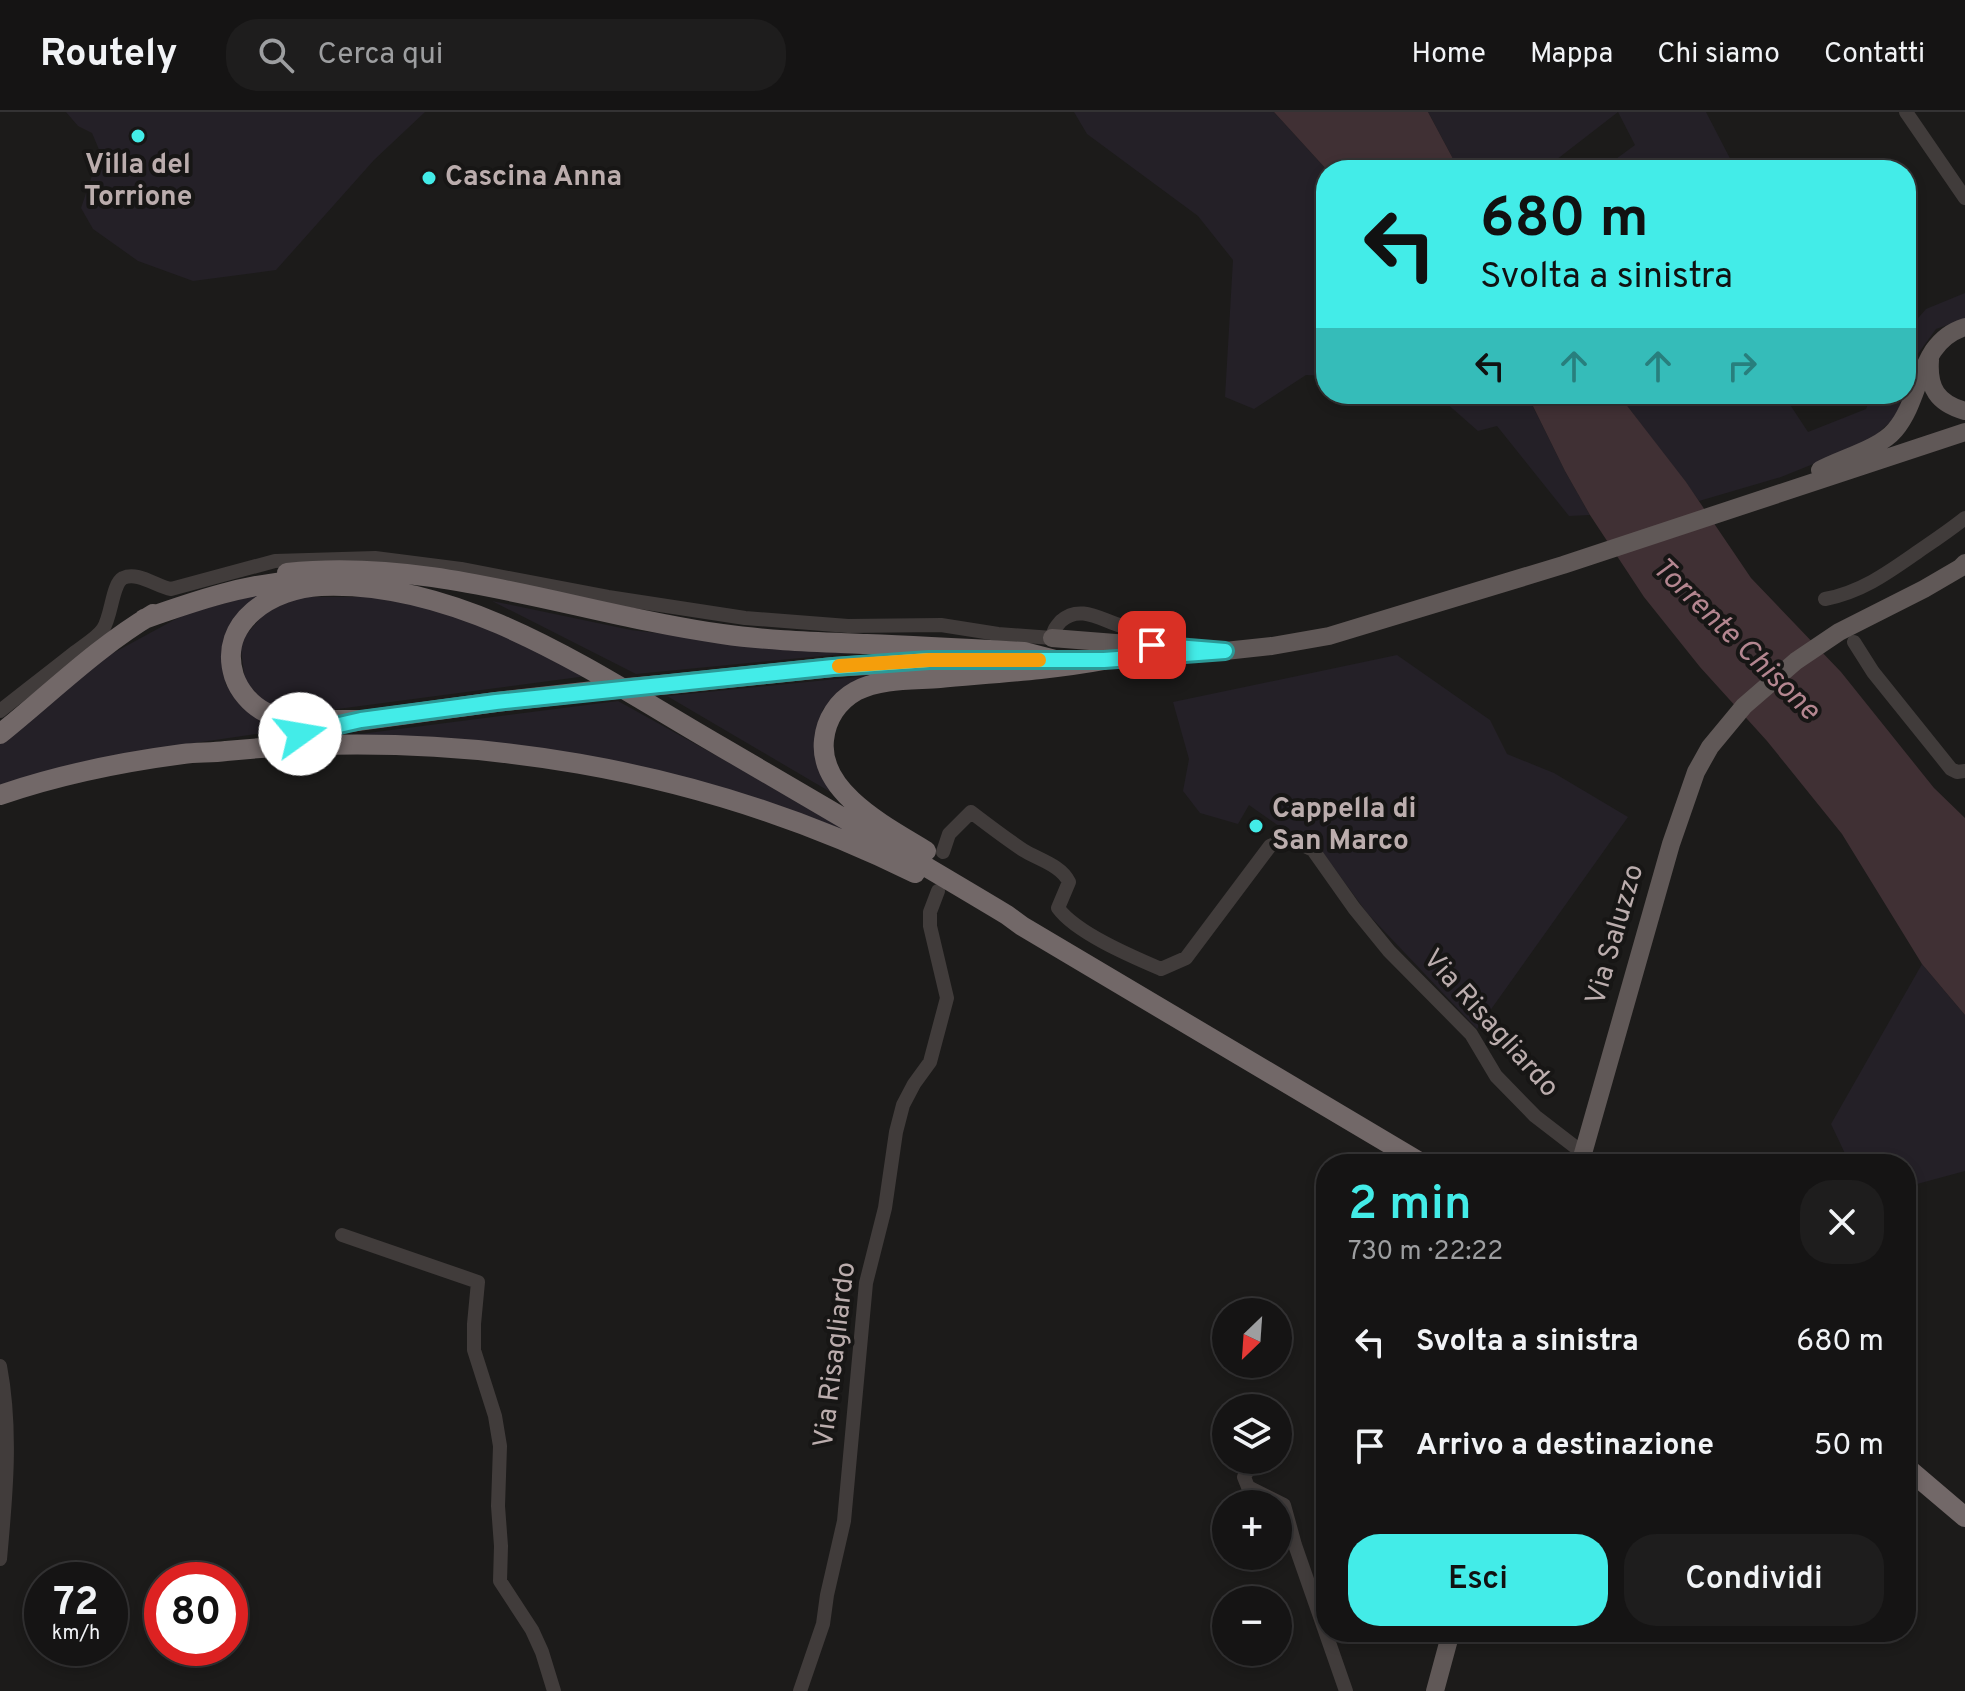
<!DOCTYPE html>
<html lang="it">
<meta charset="utf-8">
<style>
body{margin:0;font-family:Overpass,sans-serif;background:#1e1d1d;color:#f1f3f6;height:100vh;display:flex;flex-direction:column;font-size:30px;white-space:nowrap}
*{box-sizing:border-box;margin:0}
p{font-size:26px;color:#9d9ea0}
.icon{flex:none;width:44px;height:44px;fill:none;stroke:currentColor;stroke-width:2;stroke-linecap:round;stroke-linejoin:round}
.map{position:relative;flex:1;overflow:hidden}
.side{position:absolute;left:1316px;top:1042px;width:600px;height:488px;display:flex;flex-direction:column;background:#151414;border-radius:32px;box-shadow:0 4px 12px #0003,0 0 0 2px #343334}
.side>*{flex:none}
.hud{position:absolute;left:1316px;top:48px;width:600px;height:244px;border-radius:32px;box-shadow:0 4px 12px #0003,0 0 0 2px #343334;background:#43ece8;color:#111;overflow:hidden}
.needle{width:52px;rotate:205deg}
.tools{position:absolute;left:1212px;top:1186px;display:grid;gap:16px}
.tools a{display:grid;place-items:center;width:80px;height:80px;border-radius:50%;background:#151414;box-shadow:0 4px 12px #0003,0 0 0 2px #343334;font-size:40px}
.speed{position:absolute;left:24px;top:1450px;display:flex;gap:16px;font-size:40px;font-weight:700;text-align:center}
.speed>*{display:grid;place-content:center;width:104px;height:104px;border-radius:50%;background:#151414;box-shadow:0 4px 12px #0003,0 0 0 2px #343334;line-height:1}
.speed small{font-size:20px;font-weight:400}
.speed .limit{border:12px solid #d22;background:#fff;color:#111}
.pin{position:absolute;display:grid;place-items:center;width:68px;height:68px;color:#fff;margin:-34px;border-radius:16px;box-shadow:0 4px 12px #0006}
.me{position:absolute;width:88px;margin:-44px;rotate:77deg;stroke-linejoin:round;filter:drop-shadow(0 0 6px #0008)}
.turn{display:flex;align-items:center;gap:28px;height:168px;padding:0 32px;font-size:36px}
.turn .icon{width:104px;height:104px;stroke-width:2.5}
.turn b{display:block;font-size:56px;line-height:68px}
.lanes{display:flex;align-items:center;height:76px;padding:0 32px;background:#0003;justify-content:center;gap:40px;direction:ltr}
.lanes .off{opacity:.35}
.round{display:grid;place-items:center;flex:none;width:84px;height:84px;border-radius:32px;background:#1e1d1d}
.summary{display:flex;align-items:center;justify-content:space-between;height:136px;padding:0 32px}
h1{font-size:48px;font-weight:600;line-height:60px;color:#43ece8}
.button{display:flex;gap:16px;margin-top:auto;padding:16px 32px}
.button a{flex:1;height:92px;border-radius:32px;background:#43ece8;color:#111;font-size:32px;font-weight:600;line-height:92px;text-align:center}
.button a+a{background:#1e1d1d;color:#f1f3f6}
ul{padding:0;list-style:none}
li{display:flex;align-items:center;gap:24px;height:104px;padding:0 32px}
li div{flex:1}
li b{display:block;font-size:30px}
li em{font-style:normal}
header{display:flex;align-items:center;gap:48px;box-sizing:border-box;height:112px;padding:0 40px;background:#151414;border-bottom:2px solid #343334}
header strong{font-size:38px}
nav{display:flex;gap:44px;margin-inline-start:auto;font-size:28px}
.search{width:560px;height:72px;background:#1e1d1d;display:flex;align-items:center;gap:20px;box-sizing:border-box;padding:0 28px;border-radius:32px;color:#9d9ea0;font-size:30px}
.map>svg:first-child{display:block}
.green{fill:#242027}
.water{fill:#403034}
.lines{fill:none;stroke-linecap:round;stroke-linejoin:round}
.minor{stroke:#413c3b;stroke-width:14}
.major{stroke:#605857;stroke-width:18}
.highway{stroke:#726868;stroke-width:20}
.highway-bridge{stroke:#726868;stroke-width:20}
.route-casing{stroke:#2c9997;stroke-width:20}
.route{stroke:#43ece8;stroke-width:14}
.slow{stroke:#f59e0b;stroke-width:14}
.poi-dot{fill:#43ece8;stroke:#171615;stroke-width:3}
.labels{text-anchor:middle;dominant-baseline:central;stroke-width:8;stroke-linejoin:round;paint-order:stroke}
.poi-label{font-size:28px;font-weight:bold;fill:#bbadad;stroke:#171615;text-anchor:start}
.street-label{font-size:28px;fill:#bbadad;stroke:#171615}
.water-label{font-size:30px;font-style:italic;fill:#b48690;stroke:#171615}
</style>
<header>
<strong>Routely</strong>
<div class="search"><svg class="icon" aria-label="search" viewBox="0 0 24 24"><circle cx="10" cy="10" r="6"/><path d="M15 15l6 6"/></svg>Cerca qui</div>
<nav><a>Home</a><a>Mappa</a><a>Chi siamo</a><a>Contatti</a></nav>
</header>
<div class="map">
<svg width="1965" height="1579" viewBox="0 0 1965 1579">
<rect width="100%" height="100%" fill="#1c1b1a"/>
<!-- green -->
<path class="green" d="M66,0h359l-51,48 -98,110 -83,11 -55,-20 -45,-32 -12,-21 19,-56 -8,-19 -14,-7z
M1074,0h200l53,58 -1,206 -20,-1 -52,34 -29,-12 8,-137 -35,-44 -111,-82z
M1428,0h190l-62,48 8,10h-105z
M1618,0h88l30,58h-135l34,-25z
M1965,181v26l-29,10 -21,29 -9,28v-54l20,-23z
M1436,282h91l38,77 25,44 -21,1 -72,-90 -19,5z
M1618,282h165l25,38 58,-23 6,-15h31l-6,22 -29,26 -87,35 -82,24z
M271,479l-34,23 -15,36 4,35 28,29 42,14 -149,22 -147,38v-48l104,-82 81,-44z
M297,485h99l101,32 90,47 -257,34 -64,-6 -21,-23 -5,-39 24,-28z
M492,489l139,29 103,12 129,10 -227,22z
M1397,543l93,65 17,34 47,19 74,44 -151,212 -110,-116 -44,-60 -40,-24 -34,-24 -11,19 -38,-11 -17,-22 6,-32 -16,-57z
M897,561l-38,9 -36,27 -9,35 11,30 19,26 -177,-104z
M618,589l119,66 137,79 -211,-74 -342,-33z
M1922,852l43,51v156l-59,16v-23h-56l-19,-40z"/>
<!-- water -->
<path class="water" d="M1274,0h154l31,58h-132z
M1527,282h91l68,88 65,96 90,94 93,116 31,30v197l-43,-51 -80,-130 -75,-93 -67,-74 -56,-70 -54,-82 -25,-44z"/>
<g class="lines">
<!-- minor -->
<path class="minor" d="M1906,0l59,86
M1825,487c37,-7 64,-27 94,-48 16,-11 31,-21 46,-33
M1854,530l19,30 78,97 6,3 8,-1
M0,599c25,-20 50,-39 74,-58 9,-7 23,-15 29,-24 9,-14 9,-45 20,-51 15,-7 34,9 48,11l104,-28 100,-3 86,11 147,28 137,21 103,8 93,-1 57,9 54,4c1,-8 4,-11 9,-17 19,-17 40,-1 61,5 17,4 35,6 52,10
M943,740l6,-18 22,-22c17,13 34,26 52,38 14,9 38,15 46,32l-11,26c18,25 75,49 103,61l25,-11 84,-112 18,-8 25,12 41,58 35,43 82,83 25,42 39,40 48,37
M342,1123l136,47 -4,42v26l21,66 5,30 -2,60 3,40 -1,35 32,49 10,22 12,39
M0,1254c12,63 6,129 0,193
M1254,1348l-10,17 4,10 36,18 11,40 51,146
M800,1579l23,-67 4,-29 17,-74 22,-238 19,-75 11,-76 7,-27 11,-21 16,-22 17,-64 -17,-72v-14l8,-21"/>
<!-- major -->
<path class="major" d="M1930,248c-2,28 7,43 35,51
M1820,358c22,-12 59,-21 75,-40 28,-33 22,-88 70,-103
M1052,526l114,9
M1089,548l136,-9 47,-5 57,-10 234,-71 402,-133
M1580,1052l91,-320 25,-72 14,-25 34,-41 52,-45 43,-29 85,-43 36,-21 5,-5
M1435,1579l16,-59"/>
<!-- highway -->
<path class="highway" d="M287,461c148,-16 290,41 435,61 48,7 97,8 145,10 52,2 105,5 157,8l31,8
M144,507c54,-19 101,-35 158,-39
M671,572l162,-17 118,-7
M361,608c-28,-1 -71,4 -96,-8 -14,-7 -26,-21 -31,-36 -17,-55 40,-88 87,-90 144,-6 279,91 399,160 96,56 192,112 287,169l15,11 401,238
M350,610l146,-20 98,-11
M0,622c51,-41 97,-87 153,-120
M0,683c58,-20 122,-33 183,-41 14,-2 28,-1 43,-3 237,-23 474,16 689,122
M926,739c-37,-23 -108,-58 -102,-111 2,-21 14,-39 32,-49 25,-13 57,-11 84,-13 55,-5 110,-8 164,-18
M1906,1355l59,50"/>
<!-- highway-bridge -->
<path class="highway-bridge" d="M594,579l77,-7"/>
</g>
<g class="lines">
<defs>
<path id="route" d="M300,622l61,-14 135,-18 337,-35 96,-7h175l121,-9 -73,-6"/>
</defs>
<!-- route casing -->
<use href="#route" class="route-casing"/>
<!-- route -->
<use href="#route" class="route"/>
<!-- slow -->
<path class="slow" d="M839,554l90,-6h110"/>
</g>
<!-- markers -->
<g class="poi-dot">
<circle cx="138" cy="24" r="8"/>
<circle cx="429" cy="66" r="8"/>
<circle cx="1256" cy="714" r="8"/>
</g>
<g class="labels">
<!-- poi labels -->
<g class="poi-label">
<text x="138" y="54" text-anchor="middle">Villa del<tspan x="138" dy="32">Torrione</tspan></text>
<text x="445" y="66">Cascina Anna</text>
<text x="1272" y="698">Cappella di<tspan x="1272" dy="32">San Marco</tspan></text>
</g>
<!-- street labels -->
<g class="street-label">
<text transform="translate(1616 823) rotate(-74)">Via Saluzzo</text>
<text transform="translate(1490 912) rotate(48)">Via Risagliardo</text>
<text transform="translate(836 1243) rotate(-83)">Via Risagliardo</text>
</g>
<!-- water labels -->
<g class="water-label">
<text transform="translate(1735 528) rotate(44)">Torrente Chisone</text>
</g>
</g>
</svg>
<div class="tools">
<a><svg class="needle" viewBox="-14 -14 28 28"><path d="M0-13l5 13h-10z" fill="#e53935"/><path d="M0 13l5-13h-10z" fill="#9d9ea0"/></svg></a>
<a><svg class="icon" aria-label="layers" viewBox="0 0 24 24"><path d="M12 4l9 5-9 5-9-5zM3 14l9 5 9-5"/></svg></a>
<a>+</a>
<a>−</a>
</div>
<div class="speed"><div>72<small>km/h</small></div><div class="limit">80</div></div>
<div class="pin" style="left:1152px;top:533px;background:#d93025"><svg class="icon" aria-label="arrive" viewBox="0 0 24 24"><path d="M6 21V4h12l-3 4 3 4H6"/></svg></div>
<svg class="me" style="left:300px;top:622px" viewBox="-20 -20 40 40"><circle r="19" fill="#fff"/><path d="M0-13L10 11 0 6-10 11z" fill="#43ece8"/></svg>
<div class="hud">
<div class="turn"><svg class="icon" aria-label="left" viewBox="0 0 24 24"><path d="M17 20v-9H6M10 6l-5 5 5 5"/></svg><div><b>680 m</b>Svolta a sinistra</div></div>
<div class="lanes"><svg class="icon" aria-label="left" viewBox="0 0 24 24"><path d="M17 20v-9H6M10 6l-5 5 5 5"/></svg><svg class="icon off" aria-label="ahead" viewBox="0 0 24 24"><path d="M12 20V5M6 11l6-6 6 6"/></svg><svg class="icon off" aria-label="ahead" viewBox="0 0 24 24"><path d="M12 20V5M6 11l6-6 6 6"/></svg><svg class="icon off" aria-label="right" viewBox="0 0 24 24"><path d="M7 20v-9h11M14 6l5 5-5 5"/></svg></div>
</div>
<section class="side">
<div class="summary"><div><h1>2 min</h1><p>730 m · 22:22</p></div><a class="round"><svg class="icon" aria-label="close" viewBox="0 0 24 24"><path d="M6 6l12 12M18 6L6 18"/></svg></a></div>
<ul>
<li><svg class="icon" aria-label="left" viewBox="0 0 24 24"><path d="M17 20v-9H6M10 6l-5 5 5 5"/></svg><div><b>Svolta a sinistra</b></div><em>680 m</em></li>
<li><svg class="icon" aria-label="arrive" viewBox="0 0 24 24"><path d="M6 21V4h12l-3 4 3 4H6"/></svg><div><b>Arrivo a destinazione</b></div><em>50 m</em></li>
</ul>
<div class="button"><a>Esci</a><a>Condividi</a></div>
</section>
</div>
